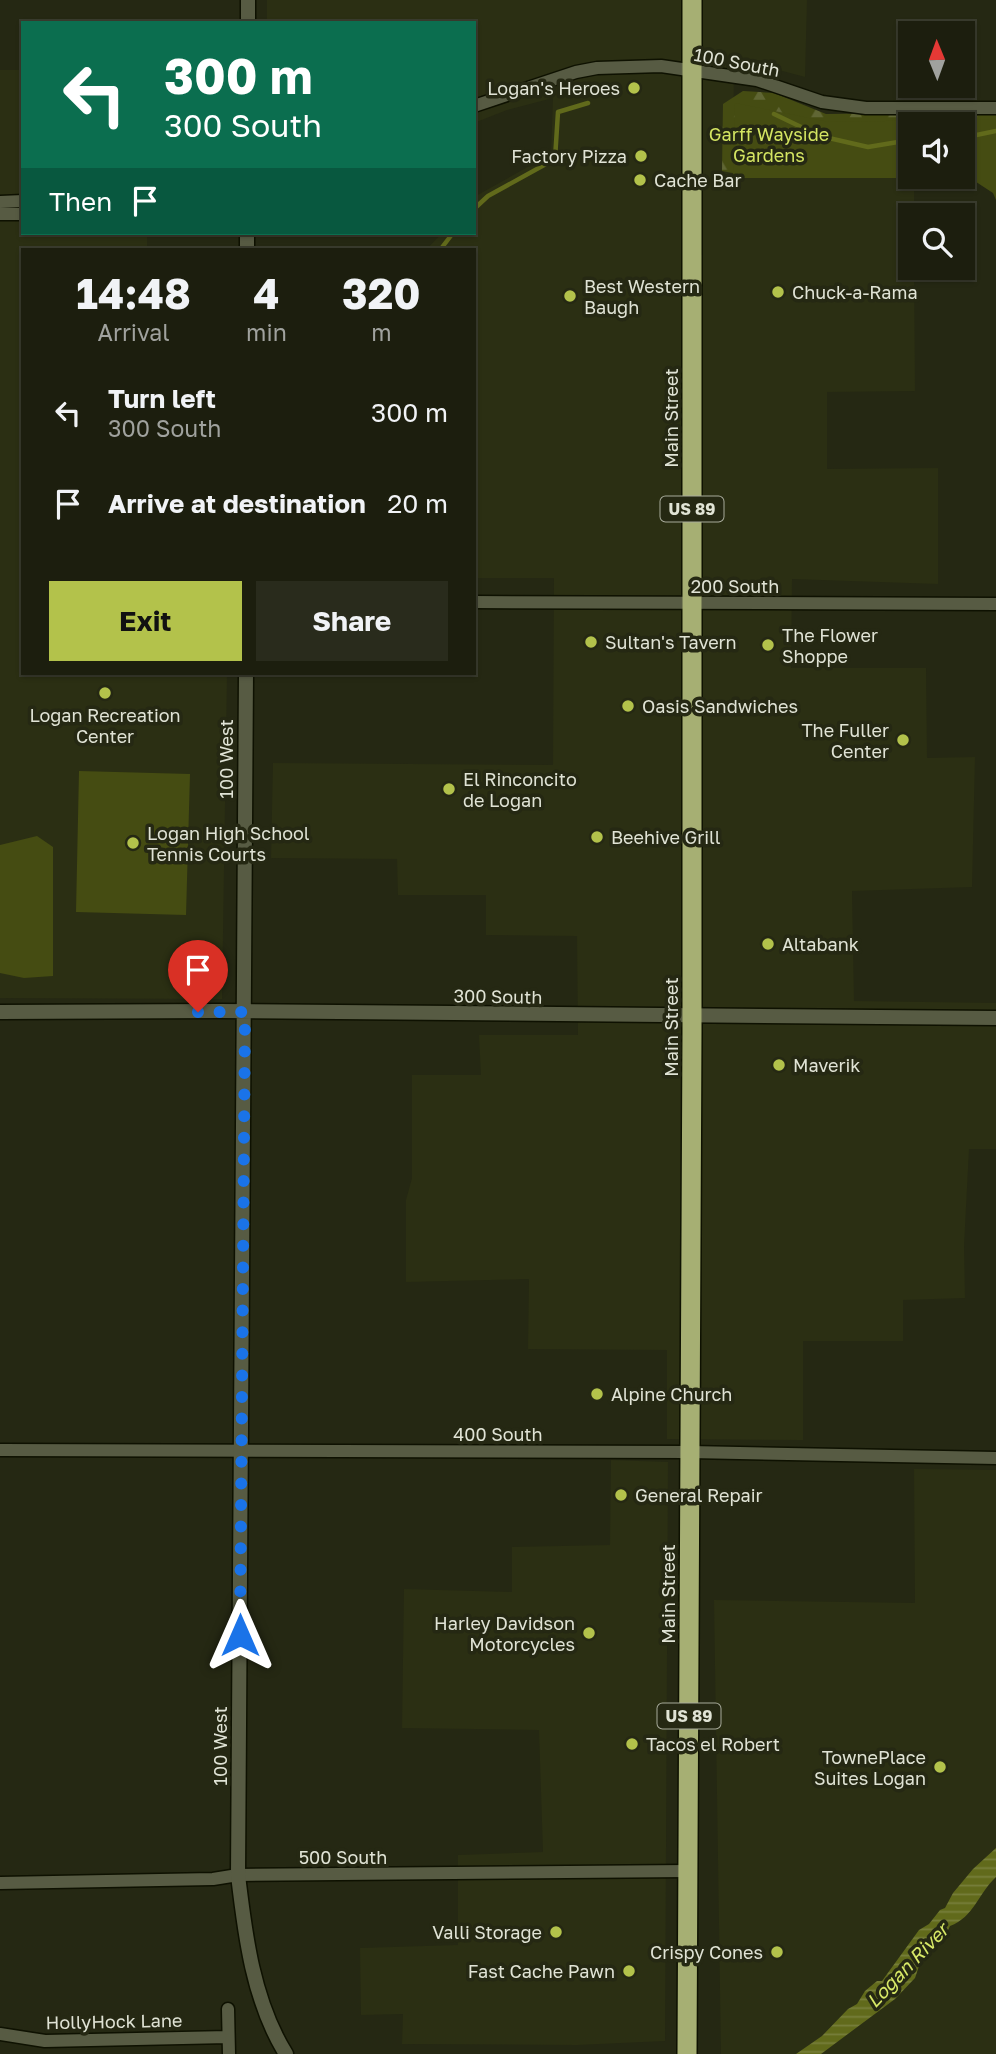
<!DOCTYPE html>
<style>
body{margin:0;font-family:"Golos Text",sans-serif;background:#292b1c;color:#f1f3f6;height:100vh;display:flex;flex-direction:column;font-size:26px;white-space:nowrap}
*{box-sizing:border-box;margin:0}
p{font-size:23px;color:#a0a29e}
.icon{flex:none;width:38px;height:38px;fill:none;stroke:currentColor;stroke-width:2;stroke-linecap:round;stroke-linejoin:round}
.map{position:relative;flex:1;overflow:hidden}
.sheet{position:absolute;left:21px;top:248px;width:455px;height:427px;display:flex;flex-direction:column;background:#1c1e0e;border-radius:0px;box-shadow:0 2px 5px #0004,0 0 0 2px #3a3c2e}
.sheet>*{flex:none}
.top-card{position:absolute;left:21px;top:21px;width:455px;height:214px;border-radius:0px;box-shadow:0 2px 5px #0004,0 0 0 2px #3a3c2e;background:#0b6e4f;color:#fff;overflow:hidden}
.needle{width:46px;rotate:359deg}
.tools{position:absolute;left:898px;top:21px;display:grid;gap:14px}
.tools a{display:grid;place-items:center;width:77px;height:77px;border-radius:0px;background:#1c1e0e;box-shadow:0 2px 5px #0004,0 0 0 2px #3a3c2e;font-size:35px}
.pin{position:absolute;display:grid;place-items:center;width:60px;height:60px;color:#fff;margin:-72px -30px;border-radius:50% 50% 50% 0;rotate:-45deg;box-shadow:0 0 7px #0007}
.pin .icon{rotate:45deg}
.me{position:absolute;width:77px;margin:-38px;rotate:0deg;stroke-linejoin:round;filter:drop-shadow(0 0 5px #0008)}
.turn{display:flex;align-items:center;gap:24px;height:147px;padding:0 28px;font-size:32px}
.turn .icon{width:91px;height:91px;stroke-width:2.5}
.turn b{display:block;font-size:49px;line-height:60px}
.then{display:flex;align-items:center;height:66px;padding:0 28px;background:#0003;gap:14px;font-size:26px}
.eta{display:flex;justify-content:space-evenly;align-items:center;height:119px;text-align:center}
.eta b{font-size:42px;font-weight:700;line-height:49px}
.button{display:flex;gap:14px;margin-top:auto;padding:14px 28px}
.button a{flex:1;height:80px;border-radius:0px;background:#b3c24b;color:#111;font-size:28px;font-weight:700;line-height:80px;text-align:center}
.button a+a{background:#292b1c;color:#f1f3f6}
ul{padding:0;list-style:none}
li{display:flex;align-items:center;gap:21px;height:91px;padding:0 28px}
li div{flex:1}
li b{display:block;font-size:26px}
li em{font-style:normal}
.map>svg:first-child{display:block}
.built{fill:#2b2f13}
.forest{fill:url(#forest-firs)}
.park{fill:#454c12;fill-rule:evenodd}
.water{fill:url(#water-rules)}
.lines{fill:none;stroke-linecap:round;stroke-linejoin:round}
.stream{stroke:#616a1b;stroke-width:4.5}
.minor-casing{stroke:#0e1101;stroke-width:15}
.tertiary-casing{stroke:#0e1101;stroke-width:17}
.trunk-casing{stroke:#0e1101;stroke-width:22}
.minor{stroke:#575b43;stroke-width:12}
.tertiary{stroke:#575b43;stroke-width:14}
.trunk{stroke:#a6af73;stroke-width:19}
.route{stroke:#1a73e8;stroke-width:12;stroke-dasharray:0 21.6}
.poi-dot{fill:#b3c24b;stroke:#252813;stroke-width:2.5}
.labels{text-anchor:middle;dominant-baseline:central;stroke-width:7;stroke-linejoin:round;paint-order:stroke}
.shield{fill:#252813;stroke:#a8ab9b;stroke-width:2}
.shield-label{font-size:16px;font-weight:bold;fill:#e0e3d5}
.street-label{font-size:18px;fill:#e0e3d5;stroke:#252813}
.poi-label{font-size:18px;fill:#e0e3d5;stroke:#252813;text-anchor:start}
.park-label{font-size:18px;fill:#d4e562;stroke:#252813}
.water-label{font-size:19px;font-style:italic;fill:#d8e967;stroke:#252813}
</style>
<div class="map">
<svg width="996" height="2054" viewBox="0 0 996 2054">
<defs>
<pattern id="forest-firs" width="22" height="20" patternUnits="userSpaceOnUse" patternTransform="scale(1.75)"><rect width="22" height="20" fill="#454c12"/><path d="M5 1l3.5 6h-7zM16 11l3.5 6h-7z" fill="#606634"/></pattern>
<pattern id="water-rules" width="6" height="5" patternUnits="userSpaceOnUse" patternTransform="scale(1.75)"><rect width="6" height="5" fill="#616a1b"/><path d="M0 2.5h6" fill="none" stroke="#777f3b"/></pattern>
</defs>
<rect width="100%" height="100%" fill="#252813"/>
<!-- built -->
<path class="built" d="M267,0h540l-2,77 -71,-19 -1,120h181v37h-4v53h4l1,123 -88,1v77l111,-1v116l-146,-5 -1,89h135l1,90 48,-1 -3,130 -120,4 2,110 142,2v146h-27l-5,97 1,52 -62,2v41h-100v99l-136,-1v-89l-139,-1 1,-70 -123,3v-82l6,-22v-103h69l-2,-40h99l-1,-99 -91,-1v-40h-88l-1,-36 -126,-1 2,-95 280,2 1,-187h-80v-328h-48l16,-17h32v-36l77,-43 2,-56 -46,12 -33,13v-100h-207z
M0,70h21l2,4v159h124v17h-124v424h204l-5,325 -222,-1z
M611,1460l57,2 -3,579 -88,4 -175,-1 1,-30 -42,1 -1,-67 98,-3v-90l85,-3 -4,-122 -137,-2 2,-139 108,3v-45l98,-2z
M914,1469l82,1v584h-275l-7,-454 201,3z"/>
<!-- forest -->
<path class="forest" d="M743,91l31,2 52,21 170,-2v59l-34,2v-49h-52l-142,42 -9,12 -37,-7 1,-67z"/>
<!-- park -->
<path class="park" d="M735,103l94,19 167,-3v81l-3,-7 -23,-15h-237zM910,124h52v53h-52z
M79,771l111,3 -4,141 -110,-3z
M37,836l16,11v129l-29,2 -24,-5v-128z"/>
<!-- water -->
<path class="water" d="M996,1848v29c-18,17 -22,40 -46,49l-4,8 -10,4 -7,8 2,7 -10,7 -6,18 -20,21 -31,23 -43,32h-25l26,-18 26,-27 9,-5 8,-13 12,-10h5l37,-51 10,-6 11,-14 5,-2 8,-15 20,-24z"/>
<g class="lines">
<!-- stream -->
<path class="stream" d="M774,114l46,22 48,11 42,-7
M962,138l34,-7
M474,209l14,-13 67,-37 3,-47 30,-9
M440,250l13,-17"/>
<defs>
<path id="minor" d="M474,106l102,-34 21,-4 64,-2 96,14 65,22 44,6h130
M0,202l23,-1
M0,214h23
M474,602l522,2
M0,1450l690,2 306,6
M0,1883l213,-4 25,-4 450,-4
M228,2009l1,45
M0,2034l45,7 183,-4"/>
<path id="tertiary" d="M248,23v-23
M247,250v-17
M246,674l-8,1201c7,60 15,126 48,179
M0,1012l219,-1 777,7"/>
<path id="trunk" d="M687,2054l5,-1022v-1032"/>
</defs>
<!-- minor casing -->
<use href="#minor" class="minor-casing"/>
<!-- tertiary casing -->
<use href="#tertiary" class="tertiary-casing"/>
<!-- trunk casing -->
<use href="#trunk" class="trunk-casing"/>
<!-- minor -->
<use href="#minor" class="minor"/>
<!-- tertiary -->
<use href="#tertiary" class="tertiary"/>
<!-- trunk -->
<use href="#trunk" class="trunk"/>
</g>
<g class="lines">
<!-- route -->
<path class="route" d="M198,1012h47l-5,623"/>
</g>
<!-- markers -->
<g class="poi-dot">
<circle cx="634" cy="88" r="7"/>
<circle cx="641" cy="156" r="7"/>
<circle cx="640" cy="180" r="7"/>
<circle cx="778" cy="292" r="7"/>
<circle cx="570" cy="296" r="7"/>
<circle cx="591" cy="642" r="7"/>
<circle cx="768" cy="645" r="7"/>
<circle cx="105" cy="693" r="7"/>
<circle cx="628" cy="706" r="7"/>
<circle cx="903" cy="740" r="7"/>
<circle cx="449" cy="789" r="7"/>
<circle cx="597" cy="837" r="7"/>
<circle cx="133" cy="843" r="7"/>
<circle cx="768" cy="944" r="7"/>
<circle cx="779" cy="1065" r="7"/>
<circle cx="597" cy="1394" r="7"/>
<circle cx="621" cy="1495" r="7"/>
<circle cx="589" cy="1633" r="7"/>
<circle cx="632" cy="1744" r="7"/>
<circle cx="940" cy="1767" r="7"/>
<circle cx="556" cy="1932" r="7"/>
<circle cx="777" cy="1952" r="7"/>
<circle cx="629" cy="1971" r="7"/>
</g>
<g class="labels">
<!-- shield labels -->
<g class="shield">
<rect x="660.5" y="496.5" width="63" height="25" rx="5"/>
<rect x="657.5" y="1703.5" width="63" height="25" rx="5"/>
</g>
<g class="shield-label">
<text x="692" y="509">US 89</text>
<text x="689" y="1716">US 89</text>
</g>
<!-- street labels -->
<g class="street-label">
<text transform="translate(737 62) rotate(11)">100 South</text>
<text transform="translate(671 418) rotate(-90)">Main Street</text>
<text x="735" y="586">200 South</text>
<text transform="translate(226 759) rotate(-90)">100 West</text>
<text transform="translate(498 996) rotate(1)">300 South</text>
<text transform="translate(671 1027) rotate(-90)">Main Street</text>
<text x="498" y="1434">400 South</text>
<text transform="translate(668 1594) rotate(-90)">Main Street</text>
<text transform="translate(220 1746) rotate(-90)">100 West</text>
<text x="343" y="1857">500 South</text>
<text transform="translate(114 2021) rotate(-1)">HollyHock Lane</text>
</g>
<!-- poi labels -->
<g class="poi-label">
<text x="620" y="88" text-anchor="end">Logan's Heroes</text>
<text x="627" y="156" text-anchor="end">Factory Pizza</text>
<text x="654" y="180">Cache Bar</text>
<text x="584" y="286">Best Western<tspan x="584" dy="21">Baugh</tspan></text>
<text x="792" y="292">Chuck-a-Rama</text>
<text x="782" y="635">The Flower<tspan x="782" dy="21">Shoppe</tspan></text>
<text x="605" y="642">Sultan's Tavern</text>
<text x="642" y="706">Oasis Sandwiches</text>
<text x="105" y="715" text-anchor="middle">Logan Recreation<tspan x="105" dy="21">Center</tspan></text>
<text x="889" y="730" text-anchor="end">The Fuller<tspan x="889" dy="21">Center</tspan></text>
<text x="463" y="779">El Rinconcito<tspan x="463" dy="21">de Logan</tspan></text>
<text x="147" y="833">Logan High School<tspan x="147" dy="21">Tennis Courts</tspan></text>
<text x="611" y="837">Beehive Grill</text>
<text x="782" y="944">Altabank</text>
<text x="793" y="1065">Maverik</text>
<text x="611" y="1394">Alpine Church</text>
<text x="635" y="1495">General Repair</text>
<text x="575" y="1623" text-anchor="end">Harley Davidson<tspan x="575" dy="21">Motorcycles</tspan></text>
<text x="646" y="1744">Tacos el Robert</text>
<text x="926" y="1757" text-anchor="end">TownePlace<tspan x="926" dy="21">Suites Logan</tspan></text>
<text x="542" y="1932" text-anchor="end">Valli Storage</text>
<text x="763" y="1952" text-anchor="end">Crispy Cones</text>
<text x="615" y="1971" text-anchor="end">Fast Cache Pawn</text>
</g>
<!-- park labels -->
<g class="park-label">
<text x="769" y="134">Garff Wayside<tspan x="769" dy="21">Gardens</tspan></text>
</g>
<!-- water labels -->
<g class="water-label">
<text transform="translate(907 1965) rotate(-46)">Logan River</text>
</g>
</g>
</svg>
<div class="tools">
<a><svg class="needle" viewBox="-14 -14 28 28"><path d="M0-13l5 13h-10z" fill="#e53935"/><path d="M0 13l5-13h-10z" fill="#a0a29e"/></svg></a>
<a><svg class="icon" aria-label="sound" viewBox="0 0 24 24"><path d="M4 9h4l5-4v14l-5-4H4zM17 9q2 3 0 6"/></svg></a>
<a><svg class="icon" aria-label="search" viewBox="0 0 24 24"><circle cx="10" cy="10" r="6"/><path d="M15 15l6 6"/></svg></a>
</div>
<div class="pin" style="left:198px;top:1012px;background:#d93025"><svg class="icon" aria-label="arrive" viewBox="0 0 24 24"><path d="M6 21V4h12l-3 4 3 4H6"/></svg></div>
<svg class="me" style="left:240px;top:1635px" viewBox="-20 -20 40 40"><path d="M0-17L14 15 0 8-14 15z" fill="#1a73e8" stroke="#fff" stroke-width="4"/></svg>
<div class="top-card">
<div class="turn"><svg class="icon" aria-label="left" viewBox="0 0 24 24"><path d="M17 20v-9H6M10 6l-5 5 5 5"/></svg><div><b>300 m</b>300 South</div></div>
<div class="then">Then<svg class="icon" aria-label="arrive" viewBox="0 0 24 24"><path d="M6 21V4h12l-3 4 3 4H6"/></svg></div>
</div>
<section class="sheet">
<div class="eta">
<div><b>14:48</b><p>Arrival</p></div>
<div><b>4</b><p>min</p></div>
<div><b>320</b><p>m</p></div>
</div>
<ul>
<li><svg class="icon" aria-label="left" viewBox="0 0 24 24"><path d="M17 20v-9H6M10 6l-5 5 5 5"/></svg><div><b>Turn left</b><p>300 South</p></div><em>300 m</em></li>
<li><svg class="icon" aria-label="arrive" viewBox="0 0 24 24"><path d="M6 21V4h12l-3 4 3 4H6"/></svg><div><b>Arrive at destination</b></div><em>20 m</em></li>
</ul>
<div class="button"><a>Exit</a><a>Share</a></div>
</section>
</div>
